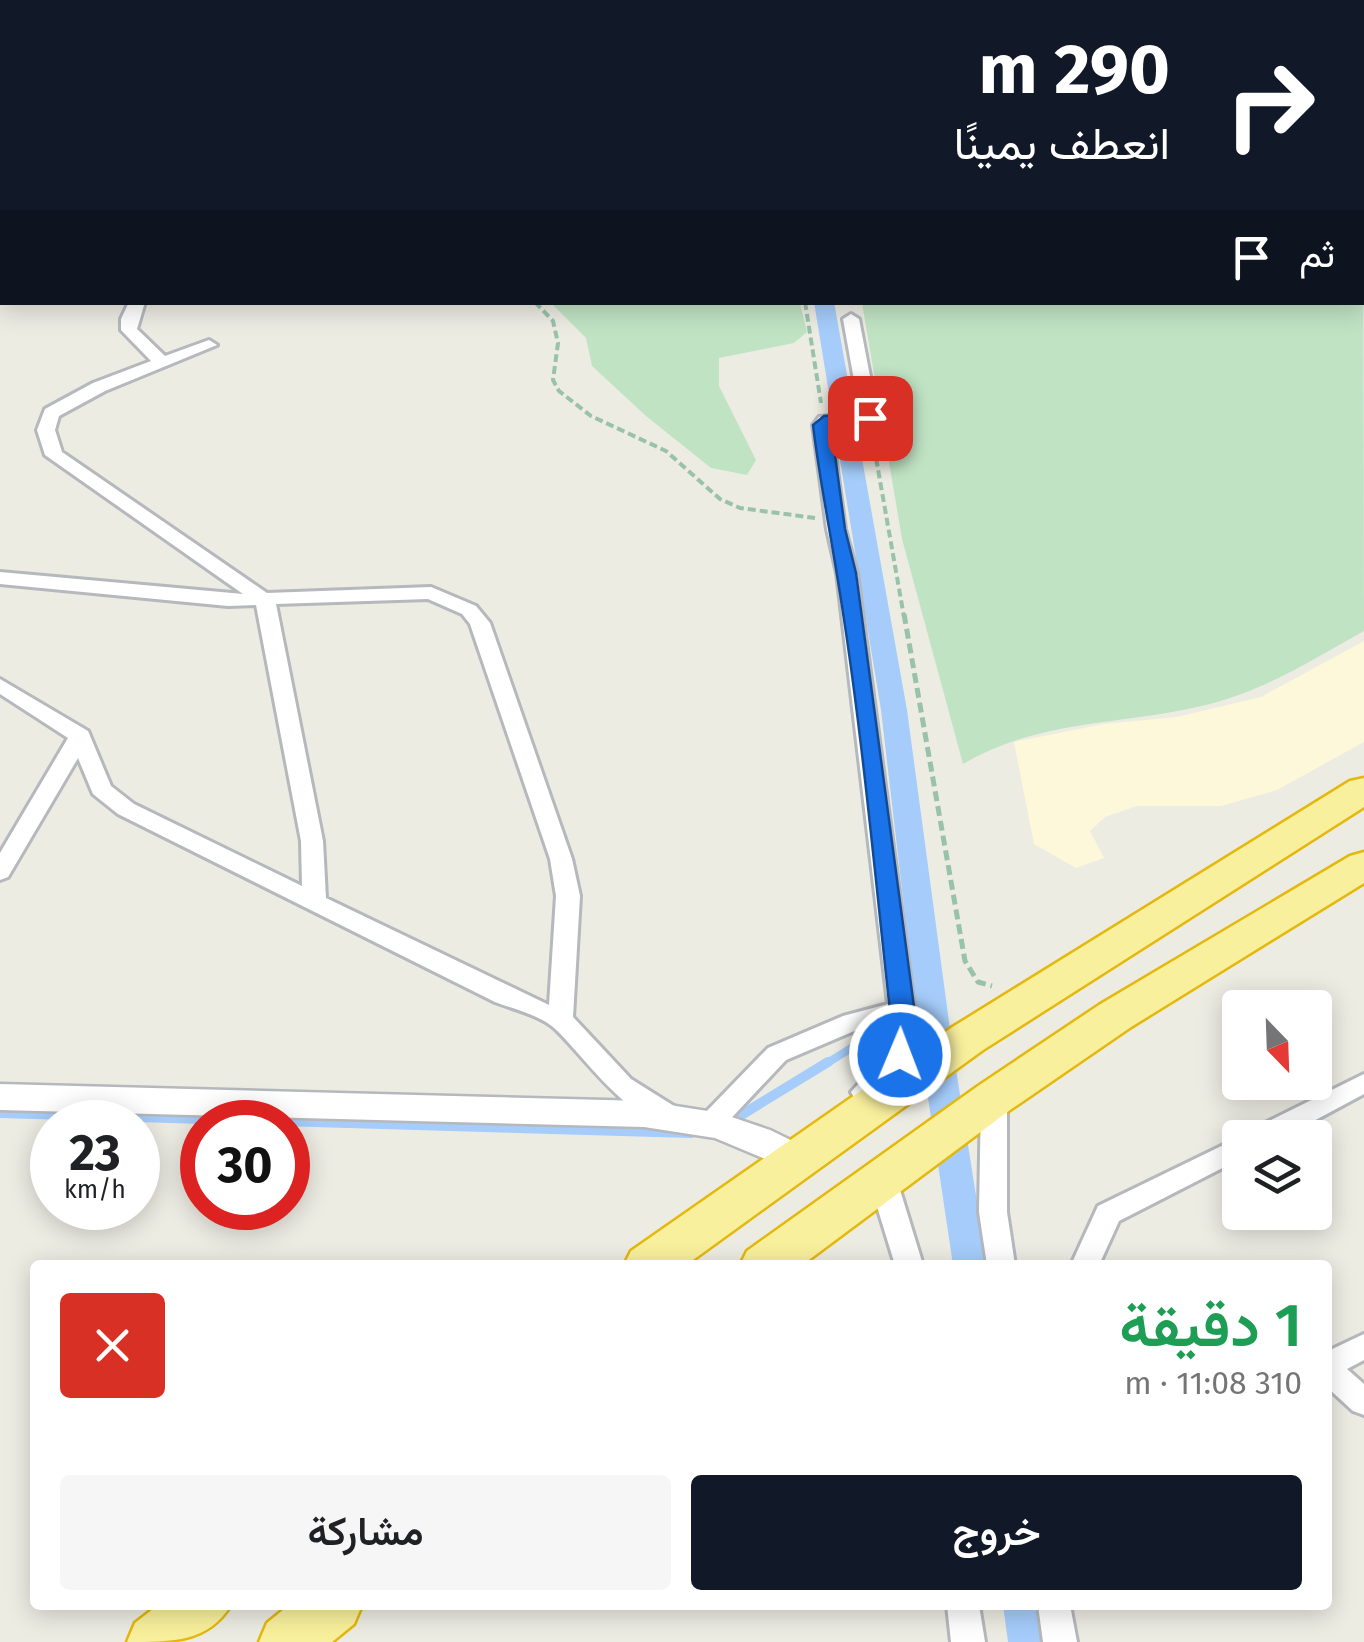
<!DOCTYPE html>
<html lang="ar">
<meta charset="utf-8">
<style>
body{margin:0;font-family:"Fira Sans",Vazirmatn,sans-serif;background:#f6f6f6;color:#202124;direction:rtl;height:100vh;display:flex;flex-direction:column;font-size:38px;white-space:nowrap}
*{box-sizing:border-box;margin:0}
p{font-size:32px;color:#757577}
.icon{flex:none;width:55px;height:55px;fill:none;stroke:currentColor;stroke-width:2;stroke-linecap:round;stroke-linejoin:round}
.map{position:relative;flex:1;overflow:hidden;direction:ltr}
.side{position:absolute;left:30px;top:1260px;width:1302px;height:350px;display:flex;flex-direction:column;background:#fff;border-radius:10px;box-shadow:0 5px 25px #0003;direction:rtl}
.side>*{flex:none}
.banner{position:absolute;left:0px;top:0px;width:1365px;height:305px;box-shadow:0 5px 25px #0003;direction:rtl;background:#111827;color:#fff;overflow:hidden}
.needle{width:65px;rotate:157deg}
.tools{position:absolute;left:1222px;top:990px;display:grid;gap:20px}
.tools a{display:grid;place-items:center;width:110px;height:110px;border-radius:10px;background:#fff;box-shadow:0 5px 25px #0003;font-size:50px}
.speed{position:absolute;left:30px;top:1100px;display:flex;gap:20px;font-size:50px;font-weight:700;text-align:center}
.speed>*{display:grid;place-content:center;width:130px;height:130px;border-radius:50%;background:#fff;box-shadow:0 5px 25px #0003;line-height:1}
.speed small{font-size:25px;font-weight:400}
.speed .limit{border:15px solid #d22;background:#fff;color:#111}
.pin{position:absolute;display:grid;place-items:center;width:85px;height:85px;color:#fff;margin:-42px;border-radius:20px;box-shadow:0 5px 15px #0006}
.me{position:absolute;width:110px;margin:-55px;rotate:1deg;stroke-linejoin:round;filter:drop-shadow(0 0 8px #0008)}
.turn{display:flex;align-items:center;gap:35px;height:210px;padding:0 30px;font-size:45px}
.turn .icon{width:130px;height:130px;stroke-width:2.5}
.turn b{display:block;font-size:70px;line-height:85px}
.then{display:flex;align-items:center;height:95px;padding:0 30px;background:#0003;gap:20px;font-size:38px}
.round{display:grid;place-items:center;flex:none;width:105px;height:105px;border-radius:10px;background:#f6f6f6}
.head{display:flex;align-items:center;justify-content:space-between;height:170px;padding:0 30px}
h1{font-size:60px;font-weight:600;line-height:75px;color:#1e9e55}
.primary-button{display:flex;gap:20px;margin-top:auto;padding:20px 30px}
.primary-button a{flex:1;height:115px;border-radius:10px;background:#111827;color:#fff;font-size:40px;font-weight:600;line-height:115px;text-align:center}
.primary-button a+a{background:#f6f6f6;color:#202124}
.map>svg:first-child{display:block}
.commercial{fill:#fcf8d9}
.green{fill:#c0e3c4}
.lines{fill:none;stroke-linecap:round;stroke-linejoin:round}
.stream-far1{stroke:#a5ccfa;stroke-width:8}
.stream{stroke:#a5ccfa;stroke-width:10}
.canal{fill:#a5ccfa;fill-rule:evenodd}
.minor-casing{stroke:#b5b8bc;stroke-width:6}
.tertiary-casing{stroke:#b5b8bc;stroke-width:5}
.trunk-casing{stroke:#e4b80c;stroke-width:5}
.path-far1{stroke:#98c2a9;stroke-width:4;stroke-dasharray:8 4;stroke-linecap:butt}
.path{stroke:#98c2a9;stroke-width:5;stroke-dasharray:10 5;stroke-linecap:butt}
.minor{fill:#fff;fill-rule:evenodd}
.tertiary{fill:#fff;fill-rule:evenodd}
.trunk{fill:#f9f09d;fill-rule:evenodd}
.route{fill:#1a73e8;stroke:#114b97;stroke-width:2.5}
</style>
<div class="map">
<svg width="1364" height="1642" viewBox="0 0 1364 1642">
<rect width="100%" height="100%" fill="#edece3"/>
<!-- commercial -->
<path class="commercial" d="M1364,641v101l-87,48 -56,16h-84l-32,11 -15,14 14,27 -28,10 -42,-24 -20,-102 90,-18 73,-7 84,-20z"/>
<!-- green -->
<path class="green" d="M412,0h357v2h-362z
M1363,137l1,494c-52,29 -100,60 -158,74 -85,21 -164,13 -243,59l-61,-225 -40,-236 500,-1z
M551,303h249l7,29 -13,11 -75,15v28l37,74 -9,15 -36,-7 -65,-52 -54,-50 -6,-28z"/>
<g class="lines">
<!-- stream-far1 -->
<path class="stream-far1" d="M918,1042l18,2
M824,1065l29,-18 23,-7"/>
<!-- stream -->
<path class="stream" d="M0,1113l691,20
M728,1123l100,-61"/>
<!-- canal -->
<path class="canal" d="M778,0h14v2h-14z
M814,302h20l73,408 45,334 35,221h-34l-33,-221 -39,-334z
M1003,1605h40l5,37h-40z"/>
<defs>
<path id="minor" d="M2,51v8l-2,1v-8z
M0,140h2v8h-2z
M129,302h16l-8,27 28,27 44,-16 8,5 -112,46 -46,25 -4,14 7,22 205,141 164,-6 45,19 14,17 82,236 8,37 -7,121 58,62 43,27 4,7 -4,7c-40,12 -94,-70 -121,-93 -14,-12 -40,-18 -58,-25l-377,-188 -25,-20 -15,-36 -70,119 -8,3v-27l68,-115 -68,-44v-15l88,52 23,55 23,18 168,82 -1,-45 -45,-236 -28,1 -228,-22v-12l243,22 -198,-139 -8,-25 8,-21 48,-26 58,-22 -30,-31v-11zM428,599l34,15 8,10 80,235 6,37 -7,109 -223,-107 -3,-57 -47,-237z
M851,314l8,5 19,99 -9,5 -38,3 14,103 12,44 60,456c-6,26 -28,80 -62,70l-4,-7 32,-35 7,-36 -31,8 -73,31 -65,69 -9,3 -9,-3 -4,-7 4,-7 65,-67 75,-32 45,-12 -51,-431 -10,-44 -14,-104 6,-8 41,-4 -17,-94z
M1364,1074v20l-82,44h-37l4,-7z
M994,1088l9,3 4,7v114l8,53h-28l-8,-53 2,-114 4,-7z
M1240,1137v22l-121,62 -20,44h-28l27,-59z
M882,1167l10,3 4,7 27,88h-28l-27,-88 4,-7z
M1364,1334v26l-17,9 17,15v31l-11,-4 -25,-23v-37z
M947,1605h32l6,37h-34z
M1038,1605h32l7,37h-34z"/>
<path id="tertiary" d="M1118,0h19l1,2h-18z
M1362,121h2v11h-2z
M0,1084l644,17 76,12 50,17 39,19 5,10 -5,10 -13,3 -81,-34 -71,-11 -644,-17z"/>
<path id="trunk" d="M1364,778v29l-381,243 -297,215h-62l7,-14 320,-223 399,-247z
M1364,852v31l-233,144 -121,83 -208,155h-62l7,-14 231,-165 121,-81 251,-149z
M158,1605h73c-23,37 -57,37 -104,37l8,-19z
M289,1605h73l-8,19 -22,18h-73l8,-19z"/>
</defs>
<!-- minor casing -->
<use href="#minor" class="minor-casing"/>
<!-- tertiary casing -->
<use href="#tertiary" class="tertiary-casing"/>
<!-- trunk casing -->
<use href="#trunk" class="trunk-casing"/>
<!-- path-far1 -->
<path class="path-far1" d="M535,302l18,19 5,22 -5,37 6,11 32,25 75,35 54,48 20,9 75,10
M805,302l16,101
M872,435l32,182"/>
<!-- path -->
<path class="path" d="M904,614l61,347 13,21 14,4"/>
<!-- minor -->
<use href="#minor" class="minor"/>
<!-- tertiary -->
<use href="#tertiary" class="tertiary"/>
<!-- trunk -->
<use href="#trunk" class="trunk"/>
</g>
<!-- route -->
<path class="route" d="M870,413l6,1v8l-45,4 14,103 11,44 61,456 -8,33h-18l-4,-7 5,-26c-17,-151 -30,-304 -55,-454 -8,-50 -18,-99 -24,-150l11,-9z"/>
</svg>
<div class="tools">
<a><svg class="needle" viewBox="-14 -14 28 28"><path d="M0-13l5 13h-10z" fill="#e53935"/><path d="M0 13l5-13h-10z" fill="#757577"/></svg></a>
<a><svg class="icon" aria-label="layers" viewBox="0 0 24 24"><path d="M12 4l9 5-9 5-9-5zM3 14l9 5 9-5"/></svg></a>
</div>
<div class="speed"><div>23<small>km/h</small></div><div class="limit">30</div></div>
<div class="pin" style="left:870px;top:418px;background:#d93025"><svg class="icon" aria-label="arrive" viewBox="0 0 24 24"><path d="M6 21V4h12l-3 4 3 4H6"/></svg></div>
<svg class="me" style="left:900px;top:1055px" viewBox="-20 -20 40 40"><circle r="17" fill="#1a73e8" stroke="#fff" stroke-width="3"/><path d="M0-11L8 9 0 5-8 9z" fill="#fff"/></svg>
<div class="banner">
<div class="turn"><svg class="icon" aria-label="right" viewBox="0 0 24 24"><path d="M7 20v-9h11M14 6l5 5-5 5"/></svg><div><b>290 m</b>انعطف يمينًا</div></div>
<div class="then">ثم<svg class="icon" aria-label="arrive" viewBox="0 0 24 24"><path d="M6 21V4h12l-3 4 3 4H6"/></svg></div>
</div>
<section class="side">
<div class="head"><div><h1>1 دقيقة</h1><p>310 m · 11:08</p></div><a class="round" style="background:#d93025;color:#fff"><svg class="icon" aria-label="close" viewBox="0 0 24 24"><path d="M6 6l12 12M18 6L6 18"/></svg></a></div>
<div class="primary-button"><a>خروج</a><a>مشاركة</a></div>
</section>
</div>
